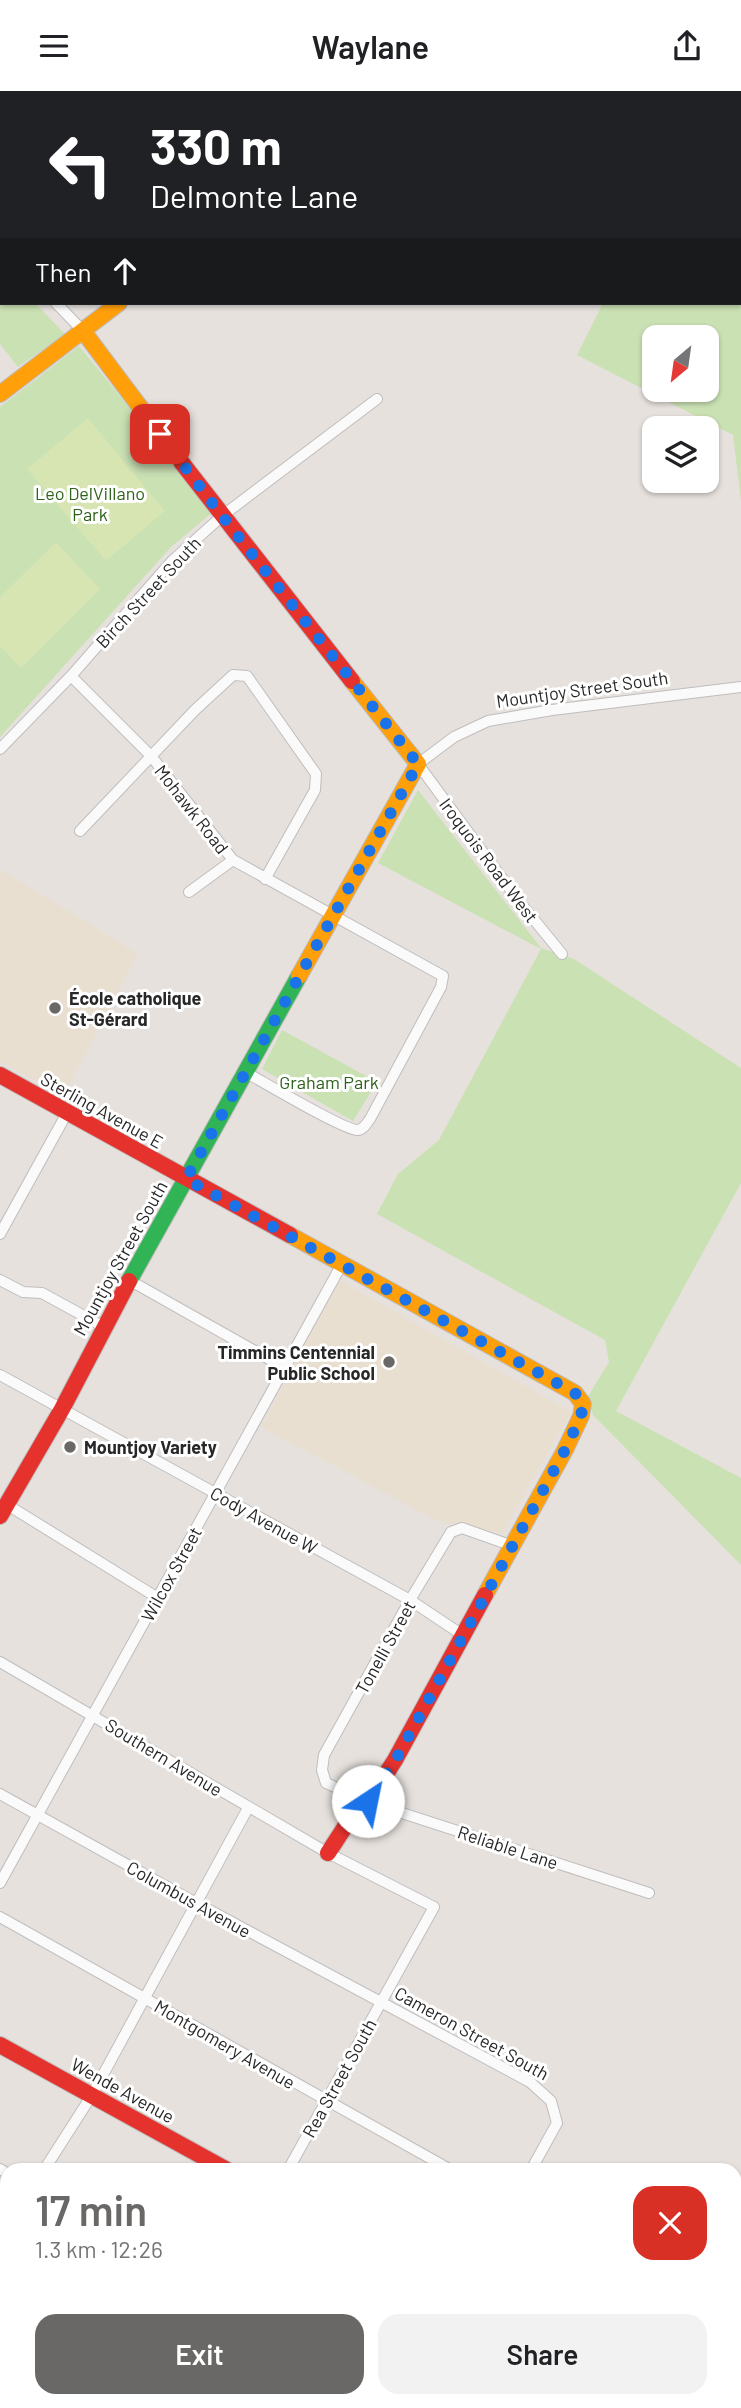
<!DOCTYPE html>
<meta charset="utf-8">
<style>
body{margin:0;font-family:Barlow,sans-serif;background:#f2f2f2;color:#202124;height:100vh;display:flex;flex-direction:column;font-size:26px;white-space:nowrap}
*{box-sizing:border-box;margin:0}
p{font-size:23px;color:#757577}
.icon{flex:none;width:38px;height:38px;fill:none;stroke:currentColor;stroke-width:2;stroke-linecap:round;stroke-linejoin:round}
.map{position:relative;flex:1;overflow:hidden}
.side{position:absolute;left:0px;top:2072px;width:742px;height:245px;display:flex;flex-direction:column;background:#fff;border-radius:21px 21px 0 0;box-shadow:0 2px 5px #0004}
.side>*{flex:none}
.top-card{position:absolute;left:0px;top:0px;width:742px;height:214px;box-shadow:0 2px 5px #0004;background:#202124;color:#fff;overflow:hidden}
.needle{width:46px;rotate:209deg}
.controls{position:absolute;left:642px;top:234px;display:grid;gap:14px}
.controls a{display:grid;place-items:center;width:77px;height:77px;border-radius:14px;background:#fff;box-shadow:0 2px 5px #0004;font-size:35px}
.pin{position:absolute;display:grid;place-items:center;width:60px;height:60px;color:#fff;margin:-30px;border-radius:14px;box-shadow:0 4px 10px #0006}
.me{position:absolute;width:77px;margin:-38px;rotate:34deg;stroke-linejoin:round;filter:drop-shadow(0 0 5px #0008)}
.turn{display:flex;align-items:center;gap:24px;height:147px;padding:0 35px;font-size:32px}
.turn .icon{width:91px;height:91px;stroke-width:2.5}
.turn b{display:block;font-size:49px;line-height:60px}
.then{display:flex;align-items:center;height:66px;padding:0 35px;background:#0003;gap:14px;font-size:26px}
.round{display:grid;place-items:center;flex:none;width:74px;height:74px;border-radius:21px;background:#f2f2f2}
.head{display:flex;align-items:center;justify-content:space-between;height:119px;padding:0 35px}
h1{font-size:42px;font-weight:600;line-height:52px;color:#6a6866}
.cta{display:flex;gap:14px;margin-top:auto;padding:14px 35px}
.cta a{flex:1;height:80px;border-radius:21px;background:#6a6866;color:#fff;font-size:28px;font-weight:600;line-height:80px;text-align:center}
.cta a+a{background:#f2f2f2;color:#202124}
header{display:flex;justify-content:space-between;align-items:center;height:91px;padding:0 35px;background:#fff;font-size:32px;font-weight:600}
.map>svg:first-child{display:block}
.education{fill:#e9dfd0}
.green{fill:#cae1b4;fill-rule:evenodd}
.pitch{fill:#d6e5b2}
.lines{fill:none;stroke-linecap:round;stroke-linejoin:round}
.street-casing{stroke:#bfbdbe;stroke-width:12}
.fast-casing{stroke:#bfbdbe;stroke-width:18}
.slow-casing{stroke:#bfbdbe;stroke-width:18}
.jam-casing{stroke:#bfbdbe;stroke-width:18}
.street{stroke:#fbfafa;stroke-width:10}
.fast{stroke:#30b455;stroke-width:16}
.slow{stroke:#ff9f0a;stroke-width:16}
.jam{stroke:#e5322d;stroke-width:16}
.route{stroke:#1a73e8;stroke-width:12;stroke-dasharray:0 21.6}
.poi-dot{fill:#6a6866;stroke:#fff;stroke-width:2.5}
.labels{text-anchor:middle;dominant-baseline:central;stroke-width:6;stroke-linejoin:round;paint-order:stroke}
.park-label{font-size:18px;fill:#2d6219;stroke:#fff}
.street-label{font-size:18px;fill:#272727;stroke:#fff}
.poi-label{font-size:18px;font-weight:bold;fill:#272727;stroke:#fff;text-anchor:start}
</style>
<header><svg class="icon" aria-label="menu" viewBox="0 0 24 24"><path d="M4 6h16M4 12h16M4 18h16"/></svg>Waylane<svg class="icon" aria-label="share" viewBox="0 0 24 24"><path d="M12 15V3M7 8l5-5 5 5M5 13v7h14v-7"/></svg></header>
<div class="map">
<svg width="741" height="2317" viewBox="0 0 741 2317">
<rect width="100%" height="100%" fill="#e6e1dc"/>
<!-- education -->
<path class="education" d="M0,778l138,85 -75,142 -63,-35z
M339,1189l232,132 -69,122 -66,-14 -175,-93z"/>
<!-- green -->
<path class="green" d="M741,97v313l-8,-66 -156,-80 26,-52h137zM654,247h53v52h-53z
M0,185l2,27h33l30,31 -47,33 -18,-23z
M79,255l135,165 -43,36 -171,190v-330z
M418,699l123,158 33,11 167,109v115l-125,228 125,67v87l-148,-150 -6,-17 22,-36 -4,-22 -228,-126 21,-40 41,-34 102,-191 -163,-86z
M282,939l95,52 -24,39 -91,-52z"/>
<!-- pitch -->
<path class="pitch" d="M88,327l77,93 -59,50 -79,-92z
M56,451l44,47 -79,79 -21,-22v-49z"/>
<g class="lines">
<defs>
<path id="street" d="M0,162l2,1
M56,212l27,28
M71,585l80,80 82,104 210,116 -2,11 -71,132c-4,5 -6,10 -12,11 -13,1 -96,-49 -113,-58
M0,658l71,-73 101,-115 50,-45 155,-117
M80,740l115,-121 38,-35 14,1 69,98 -1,16 -50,89
M189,801l44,-32
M562,863l-44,-54 -100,-136 36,-27 34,-16 64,-11 189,-23
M0,1143l67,-121
M0,1189l23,12 19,1 62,34
M129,1189l156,88
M0,1284l410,225 54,36
M6,1413l152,94
M513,1455l-51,-18 -11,4 -41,68 -86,155 -2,15 4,13 42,19 281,91
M0,1571l328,191 106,54 -146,263
M0,1703l196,109 334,179 21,19 6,22 -26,47
M0,1792l342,-619
M0,1826l451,253
M0,2078l7,4
M44,2079l48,-75 156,-287
M0,2158l7,-13
M0,2206l7,4
M191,2310l12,7
M153,2317l4,-7"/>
<path id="fast" d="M354,2l1,-2
M129,1190l170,-305
M735,2276l6,-1
M400,2317l4,-7"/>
<path id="slow" d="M83,240l99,132
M0,303l119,-91
M299,885l119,-212 -66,-83
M290,1144l285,158 8,11 -2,12 -16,34 -80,145"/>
<path id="jam" d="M182,372l170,218
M0,984l290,160
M0,1425l62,-107 67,-128
M328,1762l24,-37 16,-14 27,-42 90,-165
M0,1954l227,125"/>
</defs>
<!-- street casing -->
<use href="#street" class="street-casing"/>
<!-- fast casing -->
<use href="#fast" class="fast-casing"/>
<!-- slow casing -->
<use href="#slow" class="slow-casing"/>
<!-- jam casing -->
<use href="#jam" class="jam-casing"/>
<!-- street -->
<use href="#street" class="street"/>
<!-- fast -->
<use href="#fast" class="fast"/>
<!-- slow -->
<use href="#slow" class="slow"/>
<!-- jam -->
<use href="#jam" class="jam"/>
</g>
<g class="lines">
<!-- route -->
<path class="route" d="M160,343l62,82 196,248 -232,415 389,214 8,11 -2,12 -16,34 -170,311 -27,40"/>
</g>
<!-- markers -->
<g class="poi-dot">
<circle cx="55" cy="917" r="7"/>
<circle cx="389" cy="1271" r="7"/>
<circle cx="70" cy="1356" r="7"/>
</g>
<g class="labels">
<!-- park labels -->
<g class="park-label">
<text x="90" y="402">Leo DelVillano<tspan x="90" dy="21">Park</tspan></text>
<text x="329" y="991">Graham Park</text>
</g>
<!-- street labels -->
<g class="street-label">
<text transform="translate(148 501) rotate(-47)">Birch Street South</text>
<text transform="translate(582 598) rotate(-8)">Mountjoy Street South</text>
<text transform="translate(192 718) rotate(52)">Mohawk Road</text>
<text transform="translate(489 769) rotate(53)">Iroquois Road West</text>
<text transform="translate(102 1019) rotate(29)">Sterling Avenue E</text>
<text transform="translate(120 1167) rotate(-61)">Mountjoy Street South</text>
<text transform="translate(264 1429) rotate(29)">Cody Avenue W</text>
<text transform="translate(171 1483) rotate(-61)">Wilcox Street</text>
<text transform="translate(385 1556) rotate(-61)">Tonelli Street</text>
<text transform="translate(164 1666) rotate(31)">Southern Avenue</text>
<text transform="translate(508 1756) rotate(18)">Reliable Lane</text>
<text transform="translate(189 1808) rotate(29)">Columbus Avenue</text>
<text transform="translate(472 1942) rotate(29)">Cameron Street South</text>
<text transform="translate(225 1953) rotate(30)">Montgomery Avenue</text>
<text transform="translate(339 1987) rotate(-61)">Rea Street South</text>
<text transform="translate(123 1999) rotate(29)">Wende Avenue</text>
</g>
<!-- poi labels -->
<g class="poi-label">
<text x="69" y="907">École catholique<tspan x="69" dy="21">St-Gérard</tspan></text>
<text x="375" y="1261" text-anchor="end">Timmins Centennial<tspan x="375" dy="21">Public School</tspan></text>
<text x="84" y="1356">Mountjoy Variety</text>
</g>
</g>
</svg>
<div class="controls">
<a><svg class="needle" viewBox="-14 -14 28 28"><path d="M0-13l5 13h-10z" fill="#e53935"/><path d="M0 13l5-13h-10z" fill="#757577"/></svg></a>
<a><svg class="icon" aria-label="layers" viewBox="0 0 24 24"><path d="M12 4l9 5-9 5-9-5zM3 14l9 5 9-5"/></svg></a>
</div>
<div class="pin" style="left:160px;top:343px;background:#d93025"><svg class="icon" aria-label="arrive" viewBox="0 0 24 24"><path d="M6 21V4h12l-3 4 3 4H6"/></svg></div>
<svg class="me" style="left:368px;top:1710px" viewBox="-20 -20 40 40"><circle r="19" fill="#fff"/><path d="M0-13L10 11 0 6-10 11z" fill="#1a73e8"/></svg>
<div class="top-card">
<div class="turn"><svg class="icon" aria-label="left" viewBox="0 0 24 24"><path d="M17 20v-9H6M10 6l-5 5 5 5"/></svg><div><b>330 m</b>Delmonte Lane</div></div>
<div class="then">Then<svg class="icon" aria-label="ahead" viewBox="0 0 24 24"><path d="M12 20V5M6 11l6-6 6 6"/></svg></div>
</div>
<section class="side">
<div class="head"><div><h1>17 min</h1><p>1.3 km · 12:26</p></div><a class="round" style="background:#d93025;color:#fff"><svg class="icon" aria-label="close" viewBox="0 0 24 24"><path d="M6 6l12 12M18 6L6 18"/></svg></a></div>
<div class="cta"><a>Exit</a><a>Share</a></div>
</section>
</div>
